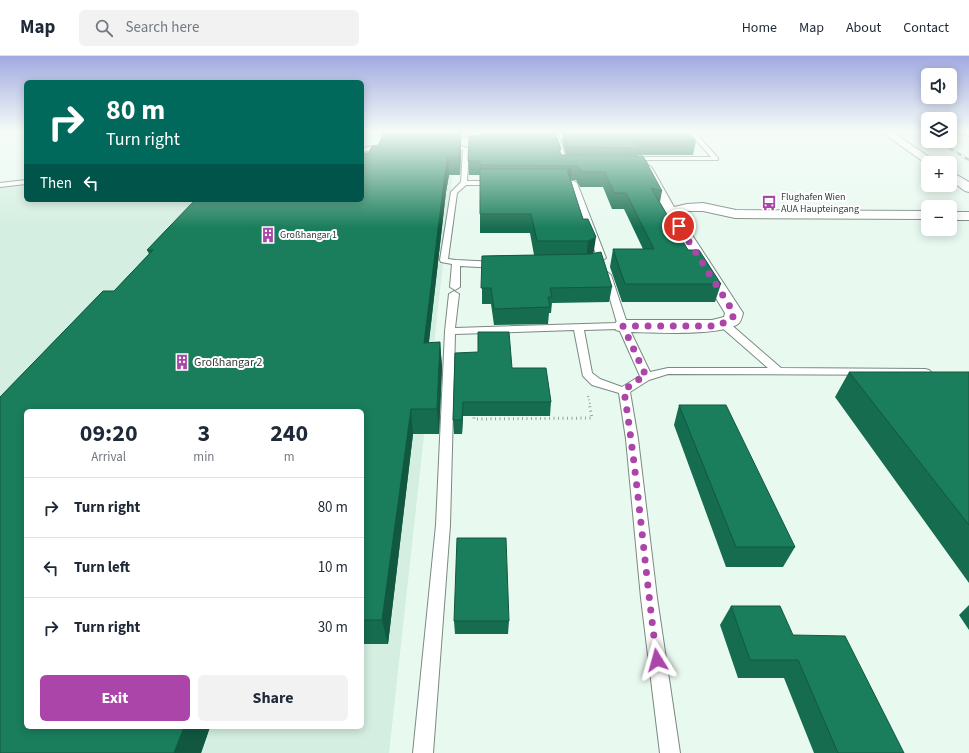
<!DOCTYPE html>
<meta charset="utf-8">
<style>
body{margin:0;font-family:"Source Sans 3",sans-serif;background:#f2f2f3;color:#1f2937;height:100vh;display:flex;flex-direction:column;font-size:15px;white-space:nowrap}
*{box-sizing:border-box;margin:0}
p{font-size:13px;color:#747a83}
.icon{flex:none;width:22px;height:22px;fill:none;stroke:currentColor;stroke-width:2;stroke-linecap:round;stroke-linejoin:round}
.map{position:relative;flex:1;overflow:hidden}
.sheet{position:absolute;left:24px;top:353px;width:340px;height:320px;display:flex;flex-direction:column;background:#fff;border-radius:6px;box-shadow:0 2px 10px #0003}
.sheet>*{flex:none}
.guide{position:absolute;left:24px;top:24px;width:340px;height:122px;border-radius:6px;box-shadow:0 2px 10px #0003;background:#00695c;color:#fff;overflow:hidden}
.fabs{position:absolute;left:921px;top:12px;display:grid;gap:8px}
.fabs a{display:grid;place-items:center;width:36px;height:36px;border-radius:6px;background:#fff;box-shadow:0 2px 10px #0003;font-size:20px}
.pin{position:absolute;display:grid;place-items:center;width:34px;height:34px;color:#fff;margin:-17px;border:2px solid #fff;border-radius:50%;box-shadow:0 1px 4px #0007}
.me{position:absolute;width:44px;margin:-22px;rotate:352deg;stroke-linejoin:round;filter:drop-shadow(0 0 3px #0008)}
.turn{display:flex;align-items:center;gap:14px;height:84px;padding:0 16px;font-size:18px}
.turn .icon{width:52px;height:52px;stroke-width:2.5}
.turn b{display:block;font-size:28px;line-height:34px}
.then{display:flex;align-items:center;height:38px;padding:0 16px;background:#0003;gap:8px;font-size:15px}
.eta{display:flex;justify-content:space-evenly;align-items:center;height:68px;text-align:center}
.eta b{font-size:24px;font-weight:700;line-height:28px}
.primary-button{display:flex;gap:8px;margin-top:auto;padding:8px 16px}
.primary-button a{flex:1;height:46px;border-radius:6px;background:#ab45a9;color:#fff;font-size:16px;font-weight:700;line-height:46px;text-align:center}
.primary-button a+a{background:#f2f2f3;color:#1f2937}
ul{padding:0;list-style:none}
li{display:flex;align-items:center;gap:12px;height:60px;padding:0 16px;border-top:1px solid #e0e1e3}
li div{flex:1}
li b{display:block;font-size:15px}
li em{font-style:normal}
header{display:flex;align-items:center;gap:24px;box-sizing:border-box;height:56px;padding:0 20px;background:#fff;border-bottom:1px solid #e0e1e3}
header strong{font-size:19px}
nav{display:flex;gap:22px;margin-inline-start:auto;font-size:14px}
.search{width:280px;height:36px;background:#f2f2f3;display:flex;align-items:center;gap:10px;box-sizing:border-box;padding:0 14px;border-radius:6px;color:#747a83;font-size:15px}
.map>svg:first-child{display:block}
.built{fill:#d4eee1;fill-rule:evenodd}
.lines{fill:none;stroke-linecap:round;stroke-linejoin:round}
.service-casing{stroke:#7a8981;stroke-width:2}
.minor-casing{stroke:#7a8981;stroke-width:2}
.primary-casing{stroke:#7a8981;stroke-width:2}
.path-far1{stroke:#97a39d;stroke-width:2;stroke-dasharray:1 2.5;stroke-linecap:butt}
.path{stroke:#97a39d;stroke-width:3;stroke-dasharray:1 3.5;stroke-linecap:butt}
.service{fill:#fff;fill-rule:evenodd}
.minor{fill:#fff;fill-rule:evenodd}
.primary{fill:#fff;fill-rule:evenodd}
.rail-casing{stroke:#89948e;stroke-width:2.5}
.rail{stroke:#fff;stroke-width:1.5;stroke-dasharray:4.5;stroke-linecap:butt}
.wall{fill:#166c4e}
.shaded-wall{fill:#125840}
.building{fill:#1a7d5b;stroke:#125840}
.route{stroke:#ab45a9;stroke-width:7;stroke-dasharray:0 12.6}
.labels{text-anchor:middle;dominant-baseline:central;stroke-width:4;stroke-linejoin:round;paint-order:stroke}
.far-poi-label{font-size:10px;fill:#353b38;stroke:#fff;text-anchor:start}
.poi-label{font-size:12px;fill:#353b38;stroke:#fff;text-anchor:start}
</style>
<header>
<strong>Map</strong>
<div class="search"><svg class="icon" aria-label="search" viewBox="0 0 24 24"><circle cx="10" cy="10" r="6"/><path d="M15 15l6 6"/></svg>Search here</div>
<nav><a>Home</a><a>Map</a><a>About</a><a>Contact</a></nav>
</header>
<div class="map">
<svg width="969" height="697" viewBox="0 0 969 697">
<rect width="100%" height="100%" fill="#e8f9f0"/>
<!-- built -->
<path class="built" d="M457,80l-68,617h-389v-571l26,-3v21h336v-54zM26,355h336v316h-336z"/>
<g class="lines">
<defs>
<path id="service" d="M482,75h15l-3,2 -51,5 -3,-2 3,-2z
M552,75h5l11,34 -1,1 -5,-1z
M688,75h6l24,27v2h-73l3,5 -5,1 -5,-8 1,-1h72z
M385,88l2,1v2l-25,5v-4z
M446,88h11l12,5 -2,32h29l3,2 -3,2h-30l-9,8 -9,66 8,1 41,2 4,3 -4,3 -37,-2v21l-5,3 -5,-3 2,-23 -11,-2 -1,-2 11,-68 10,-10 2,-32 -7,-2 -12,-1v-2z
M26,124v4l-26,3v-4z
M574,125l3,2 29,75 -13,8 -4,-3 8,-6 -26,-72h-16l-3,-2 3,-2z
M607,216l4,3 17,51 22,46 18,-4h100l-48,-42 -1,-2 1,-2h8l53,46 144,1 4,1 2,2 -2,2 -4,1 -257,-1 -19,6 -19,12 8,47 19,159 23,155h-20l-19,-155 -15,-159 -7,-46 -27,-8 -9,-9 -9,-46 -119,4 -5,191 -17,228h-20l23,-228 9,-194 4,-37 5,-3 5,3 -4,34 162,-5 -14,-48zM619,273l21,47 -18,11 -22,-8 -8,-6 -8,-43z"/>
<path id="minor" d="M959,75h10v5l-9,-3z
M646,109l4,1 2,2 22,39 13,-3 16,-1 33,7 192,1v8l-193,-1 -32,-7h-16l-8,4 64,98c-1,4 -2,9 -5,11 -19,13 -90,8 -115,8l-7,-2 -2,-4 2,-4 7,-2h89l12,-3 1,-4 -61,-100 -24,-45 2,-2z
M950,156h19v8h-19z"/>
<path id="primary" d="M880,75h11l47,32h-10v2z
M950,115l19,11v10l-4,-1 -15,-11z"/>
</defs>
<!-- service casing -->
<use href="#service" class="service-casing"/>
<!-- minor casing -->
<use href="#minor" class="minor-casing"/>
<!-- primary casing -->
<use href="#primary" class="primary-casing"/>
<!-- path-far1 -->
<path class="path-far1" d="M588,340l2,8"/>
<!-- path -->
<path class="path" d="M474,357v6l118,-1 -3,-15"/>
<!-- service -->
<use href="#service" class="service"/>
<!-- minor -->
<use href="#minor" class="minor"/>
<!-- primary -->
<use href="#primary" class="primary"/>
<defs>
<path id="rail" d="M921,75l7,4
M938,85l31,19"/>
</defs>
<!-- rail casing -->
<use href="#rail" class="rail-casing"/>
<!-- rail -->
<use href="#rail" class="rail"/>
</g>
<!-- wall -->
<path class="wall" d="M563,75h123l10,10 -3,14h-56l25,36 -2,11 28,48 33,34 -6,18h-93l-12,-35 3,-18h30l-19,-40h-12l-9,-22h-23l-4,-7h-5l22,74 19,33 -3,15 -57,1 -1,10h-2l-1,11 -54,1 -3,-21h-9v-48l52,-1 -4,-22h-50v-58h-11l-1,-14 93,-12 -1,4 2,2h4l-4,-14z
M384,77h71l6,1v17l-1,24h-11l-3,17 -17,150h11l2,25 -3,67h-26l-25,210h-26v-233h-336v316h184l-9,26h-201v-356l103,-106h11l35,-37 -2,-4 48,-50h167v-47h7l3,-7h6z
M478,296l34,16 39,34 -1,14h-87l-1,18h-8l-1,-14z
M849,316h120v211l-134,-186z
M679,349l116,142 -12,20h-57l-52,-142z
M969,549v25l-10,-15z
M731,550l62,29 111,118h-90l-30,-75h-46l-18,-53z
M454,565h55l-1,13h-53z"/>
<!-- shaded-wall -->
<path class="shaded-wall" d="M461,78v17l-1,24 -1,-18z
M448,101l1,18 -3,17 -20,175 -2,-24 21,-170z
M572,113l-2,17 -3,-16z
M596,181l-3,20 -7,3 2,-19z
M440,286l2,25 -3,67 -2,-25z
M463,346v14l-1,18v-14z
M411,353l2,25 -25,210 -6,-24z
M184,671h26l-9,26h-27z"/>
<!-- building -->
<path class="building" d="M482,75h73l6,18 -2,2 3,4 81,1 19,35 -11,-3 37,62h11l22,34h-96l-12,-35h41l-28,-56h-12l-9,-21h-24l-3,-6 -98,-1v-4h-12l1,-25h13z
M564,75h122l10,10h-62l4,7 -69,-1z
M384,77h71l6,1 -2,23h-11l-3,16 -21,170 16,-1 -3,67h-26l-29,211h-20v-209h-336v316h158l-10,26h-174v-356l103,-106h11l39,-41h-6l48,-50h167v-47h7l3,-7h6z
M480,113h92l-5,1 16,49h5l8,18 -8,4h-51l-6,-27h-51z
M601,196l11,35 -62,1 2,9h-4l2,10 -56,2 -3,-21h-10l1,-32 108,-2z
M478,276h31l3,36h34l5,34h-88l-1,18h-9l2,-67 23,-1z
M849,316h120v153z
M679,349h47l69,142h-59z
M457,482h49l3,83h-55z
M731,550h49l13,29 52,1 59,117h-66l-40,-93h-48z"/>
<!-- sky -->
<linearGradient id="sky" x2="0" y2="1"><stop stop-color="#a1aae0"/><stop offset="0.44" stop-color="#f5fcf8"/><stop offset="1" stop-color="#f5fcf8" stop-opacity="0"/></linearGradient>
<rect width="969" height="172" fill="url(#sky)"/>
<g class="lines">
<!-- route -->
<path class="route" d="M657,604c-12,-89 -19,-180 -33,-269l10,-9 12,-6 -23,-50h91l18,-6 2,-7 -55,-87"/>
</g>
<!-- icons -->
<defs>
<symbol id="bus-bare" viewBox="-9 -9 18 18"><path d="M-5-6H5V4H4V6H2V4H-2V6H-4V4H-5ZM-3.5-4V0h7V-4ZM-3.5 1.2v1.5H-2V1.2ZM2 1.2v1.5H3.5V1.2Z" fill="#ab45a9" stroke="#fff" stroke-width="2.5" paint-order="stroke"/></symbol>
<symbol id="building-bare" viewBox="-9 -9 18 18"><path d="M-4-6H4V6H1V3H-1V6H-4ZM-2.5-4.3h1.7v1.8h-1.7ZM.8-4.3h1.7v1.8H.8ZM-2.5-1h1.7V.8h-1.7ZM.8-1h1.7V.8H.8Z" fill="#ab45a9" stroke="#fff" stroke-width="2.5" paint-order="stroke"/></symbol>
</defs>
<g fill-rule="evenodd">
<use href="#bus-bare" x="758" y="136" width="22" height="22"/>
<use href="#building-bare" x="257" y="168" width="22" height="22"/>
<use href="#building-bare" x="171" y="295" width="22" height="22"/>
</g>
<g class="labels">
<!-- far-poi labels -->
<g class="far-poi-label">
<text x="781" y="141">Flughafen Wien<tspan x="781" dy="12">AUA Haupteingang</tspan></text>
<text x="280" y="179">Großhangar 1</text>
</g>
<!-- poi labels -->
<g class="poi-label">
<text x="194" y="306">Großhangar 2</text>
</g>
</g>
</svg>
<div class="fabs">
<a><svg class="icon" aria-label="sound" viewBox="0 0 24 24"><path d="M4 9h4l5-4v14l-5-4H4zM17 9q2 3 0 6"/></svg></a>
<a><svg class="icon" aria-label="layers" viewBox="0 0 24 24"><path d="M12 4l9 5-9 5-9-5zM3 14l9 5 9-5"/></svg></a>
<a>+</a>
<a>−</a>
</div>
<div class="pin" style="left:679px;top:170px;background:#d93025"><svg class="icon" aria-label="arrive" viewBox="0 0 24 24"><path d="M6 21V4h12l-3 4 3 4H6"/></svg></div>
<svg class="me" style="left:657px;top:604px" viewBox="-20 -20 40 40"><path d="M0-17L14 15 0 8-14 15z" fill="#ab45a9" stroke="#fff" stroke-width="4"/></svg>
<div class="guide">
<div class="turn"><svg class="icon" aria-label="right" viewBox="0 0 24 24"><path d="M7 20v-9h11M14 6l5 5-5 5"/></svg><div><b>80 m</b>Turn right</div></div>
<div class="then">Then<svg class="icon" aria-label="left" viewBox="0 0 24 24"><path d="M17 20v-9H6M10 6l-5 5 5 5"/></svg></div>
</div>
<section class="sheet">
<div class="eta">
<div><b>09:20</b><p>Arrival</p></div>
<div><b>3</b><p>min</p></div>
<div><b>240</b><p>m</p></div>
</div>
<ul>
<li><svg class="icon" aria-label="right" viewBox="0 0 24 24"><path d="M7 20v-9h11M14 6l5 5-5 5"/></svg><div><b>Turn right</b></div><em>80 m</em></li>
<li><svg class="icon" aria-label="left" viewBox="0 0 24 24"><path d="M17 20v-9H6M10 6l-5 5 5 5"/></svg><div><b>Turn left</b></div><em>10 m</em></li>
<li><svg class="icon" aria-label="right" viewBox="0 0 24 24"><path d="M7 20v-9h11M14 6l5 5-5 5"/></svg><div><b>Turn right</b></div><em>30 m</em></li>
</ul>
<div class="primary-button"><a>Exit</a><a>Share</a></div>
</section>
</div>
